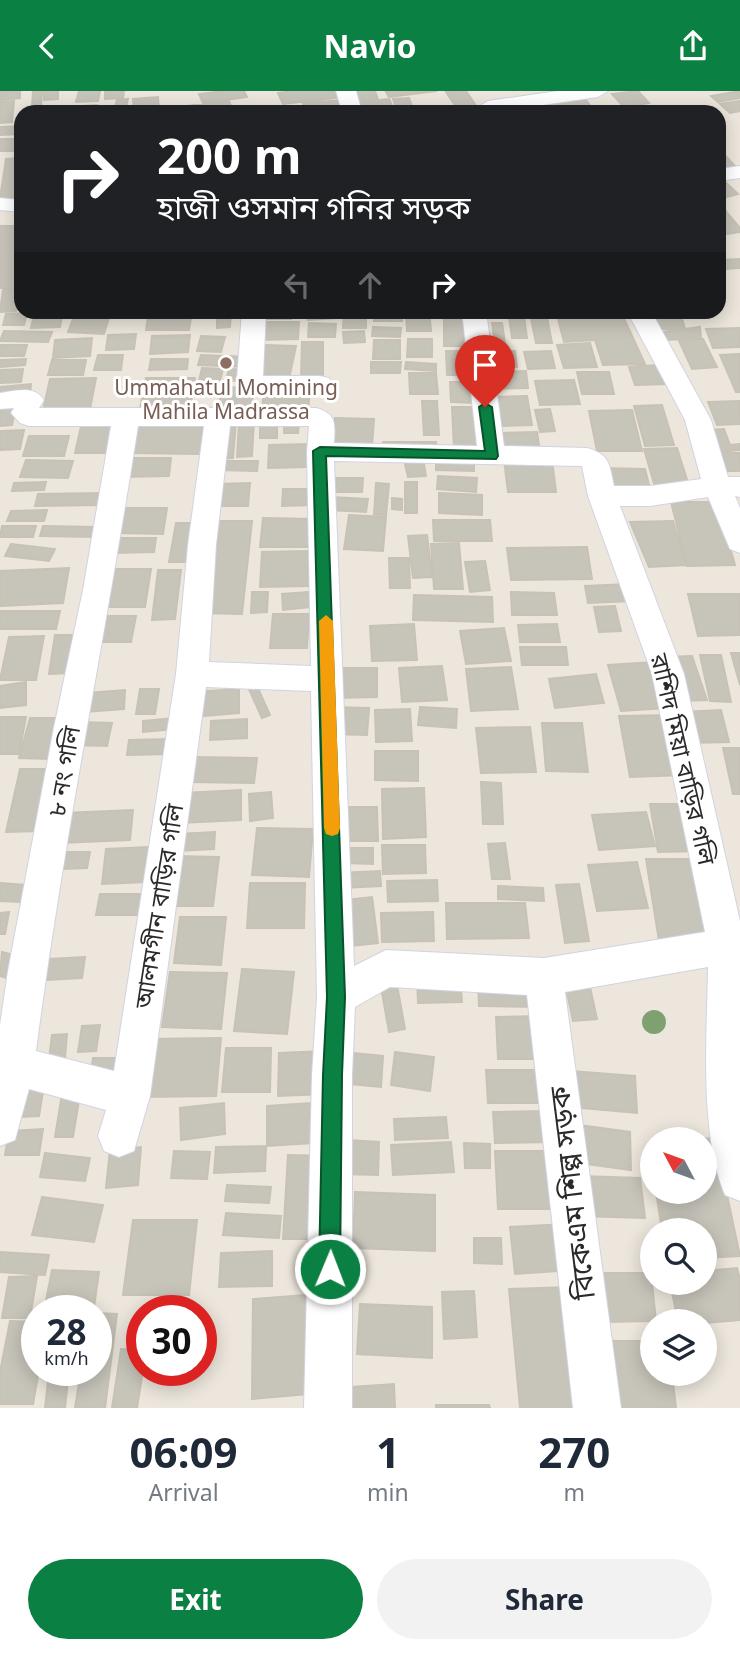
<!DOCTYPE html>
<meta charset="utf-8">
<style>
body{margin:0;font-family:"Noto Sans","Noto Sans Bengali",sans-serif;background:#f2f2f3;color:#1f2937;height:100vh;display:flex;flex-direction:column;font-size:26px;white-space:nowrap}
*{box-sizing:border-box;margin:0}
p{font-size:23px;color:#747a83}
.icon{flex:none;width:38px;height:38px;fill:none;stroke:currentColor;stroke-width:2;stroke-linecap:round;stroke-linejoin:round}
.map{position:relative;height:1317px;overflow:hidden}
.drawer{display:flex;flex-direction:column;background:#fff;flex:1}
.drawer>*{flex:none}
.hud{position:absolute;left:14px;top:14px;width:712px;height:214px;border-radius:21px;box-shadow:0 4px 18px #0003;background:#202124;color:#fff;overflow:hidden}
.needle{width:46px;rotate:311deg}
.buttons{position:absolute;left:640px;top:1036px;display:grid;gap:14px}
.buttons a{display:grid;place-items:center;width:77px;height:77px;border-radius:50%;background:#fff;box-shadow:0 4px 18px #0003;font-size:35px}
.speed{position:absolute;left:21px;top:1204px;display:flex;gap:14px;font-size:35px;font-weight:700;text-align:center}
.speed>*{display:grid;place-content:center;width:91px;height:91px;border-radius:50%;background:#fff;box-shadow:0 4px 18px #0003;line-height:1}
.speed small{font-size:18px;font-weight:400}
.speed .limit{border:10px solid #d22;background:#fff;color:#111}
.pin{position:absolute;display:grid;place-items:center;width:60px;height:60px;color:#fff;margin:-72px -30px;border-radius:50% 50% 50% 0;rotate:-45deg;box-shadow:0 0 7px #0007}
.pin .icon{rotate:45deg}
.me{position:absolute;width:77px;margin:-38px;rotate:1deg;stroke-linejoin:round;filter:drop-shadow(0 0 5px #0008)}
.turn{display:flex;align-items:center;gap:24px;height:147px;padding:0 28px;font-size:32px}
.turn .icon{width:91px;height:91px;stroke-width:2.5}
.turn b{display:block;font-size:49px;line-height:60px}
.lanes{display:flex;align-items:center;height:66px;padding:0 28px;background:#0003;justify-content:center;gap:35px;direction:ltr}
.lanes .off{opacity:.35}
.eta{display:flex;justify-content:space-evenly;align-items:center;height:119px;text-align:center}
.eta b{font-size:42px;font-weight:700;line-height:49px}
.action{display:flex;gap:14px;margin-top:auto;padding:14px 28px}
.action a{flex:1;height:80px;border-radius:42px;background:#0b8043;color:#fff;font-size:28px;font-weight:700;line-height:80px;text-align:center}
.action a+a{background:#f2f2f3;color:#1f2937}
header{display:flex;justify-content:space-between;align-items:center;height:91px;padding:0 28px;background:#0b8043;color:#fff;font-size:32px;font-weight:700}
.map>svg:first-child{display:block}
.building{fill:#c7c4ba;stroke:#c7c2b5;stroke-width:2}
.lines{fill:none;stroke-linecap:round;stroke-linejoin:round}
.minor-casing{stroke:#d1d3e3;stroke-width:2}
.minor{fill:#fff;fill-rule:evenodd}
.tree{fill:#7fa071}
.route{fill:#0b8043;stroke:#07532c;stroke-width:2}
.slow{fill:#f59e0b}
.education-dot{fill:#8d6e63;stroke:#fff;stroke-width:2.5}
.labels{text-anchor:middle;dominant-baseline:central;stroke-width:6;stroke-linejoin:round;paint-order:stroke}
.far-education-label{font-size:21px;fill:#785e54;stroke:#fff}
.street-label{font-size:24px;fill:#2a2a2a;stroke:#fff}
.near-street-label{font-size:28px;fill:#2a2a2a;stroke:#fff}
</style>
<header><svg class="icon" aria-label="back" viewBox="0 0 24 24"><path d="M15 5l-7 7 7 7"/></svg>Navio<svg class="icon" aria-label="share" viewBox="0 0 24 24"><path d="M12 15V3M7 8l5-5 5 5M5 13v7h14v-7"/></svg></header>
<div class="map">
<svg width="740" height="1317" viewBox="0 0 740 1317">
<rect width="100%" height="100%" fill="#ece6dc"/>
<!-- building -->
<path class="building" d="M0,0h20v7l-20,2z
M33,0h9l-1,16 -9,1z
M44,0h14v8l-14,1z
M79,0h21l-2,10 -22,1z
M105,0h19l-1,7 -18,1z
M224,0h20l3,6 -44,6 -4,-9z
M292,0h49l3,6 -61,7 -5,-11z
M351,0h24l6,17 -24,2z
M392,0h45l-48,6 -3,-5z
M466,0l11,16 -19,3 -12,-18z
M638,0l11,12 -25,4 -12,-13z
M740,0v7l-22,4 -7,-6z
M158,6l1,15h-25l-1,-13z
M584,6l7,10 -37,4 -7,-10z
M409,7l5,14h-16l-5,-13z
M128,8l-3,11h-11l3,-10z
M389,8l6,13h-11l-4,-12z
M345,9l3,12h-44l-1,-9z
M14,10l-2,21 -12,1v-21z
M229,10l2,5 -51,6h-11l-1,-4z
M740,10v10l-10,2 -10,-9z
M536,13l6,8h-40l-2,-3z
M97,14l-1,7h-15v-6z
M21,35v8l-21,1v-8z
M0,48h21l-2,12h-19z
M724,63l11,12 -16,3v-14z
M21,67v39l-21,1 6,-39z
M719,86h1l18,17 -11,3 -8,-7z
M719,112l21,25v4l-21,3z
M0,135h21v62h-21z
M740,168v9l-15,1 -4,-9z
M3,198h18l-5,22 -16,1z
M35,220h28l-3,16 -29,1z
M76,220h35l-7,23 -36,-2z
M149,220h43l-3,19h-43z
M231,220l-1,16 -13,1v-16z
M264,220h28l-1,8h-27z
M336,220l1,7 -29,2 -1,-8z
M344,220h22v17h-23z
M374,220h28v10h-28z
M406,220h23l2,20h-24z
M556,220l66,3 23,50 -42,1 -8,-25 -31,2z
M27,222l-3,12h-21l3,-11z
M646,224h35l4,14h-36z
M509,225h15l3,22h-15z
M547,226l5,26h-16l-5,-25z
M444,227h24l1,28h-25z
M262,231h37l-1,17 -38,1z
M309,232l27,1 -1,13h-27z
M492,232h10l3,20 -10,1z
M373,236l28,1 -1,9 -28,-1z
M700,236l1,11 -35,2 -4,-8z
M740,237v19l-27,1 -7,-19z
M4,240l48,1 -4,10 -48,-1z
M364,240l1,11 -21,1 -1,-11z
M136,243l-2,15 -28,1 2,-15z
M190,244l-2,17 -38,2 2,-18z
M201,245l24,1 -4,15 -24,-1z
M92,247l-2,18 -37,2 2,-18z
M408,248h24v18h-25z
M703,248l14,28 -25,2 -13,-28z
M374,249h26v19h-27z
M302,251h21v37h-22z
M590,252l7,24 -33,1 -7,-23z
M0,254h27l-3,11h-24z
M264,254l32,1 -7,33 -32,-2z
M446,260h29l1,24h-29z
M484,260h31l2,16h-31z
M551,260l4,17 -27,1 -4,-17z
M740,263v38h-4l-16,-37z
M98,264h25l-2,15h-27z
M201,264l48,2 -2,10 -49,-2z
M26,268l-1,6 -25,2v-7z
M151,268h37l-1,10 -38,1z
M52,269h34l-3,15h-35z
M371,271h30l-1,11h-29z
M406,271l30,2v7l-31,-2z
M659,274l7,19 -31,1 -6,-18z
M202,277l21,1 -4,16h-21z
M23,278l-2,13 -21,1v-13z
M229,278l19,1 -3,12 -19,-2z
M526,280l2,17 -36,1 -2,-17z
M577,281h32l5,22h-32z
M409,282h27l2,21h-28z
M96,287l-6,31 -47,1 7,-31z
M146,287h49l-5,31h-50z
M574,289l6,24 -40,1 -5,-24z
M450,291h24l2,21 -25,-1z
M31,293l-1,11 -30,3v-11z
M222,296l32,1 -4,26 -32,-1z
M264,298l46,1 -2,21h-46z
M527,305l5,29 -32,1 -4,-29z
M422,310h15l2,34h-15z
M740,310v23l-23,1 -9,-23z
M662,314l12,40 -29,1 -11,-40z
M16,315l-4,19 -12,1v-19z
M452,316h32l4,43h-34z
M550,318l5,22 -15,1 -5,-22z
M632,319l10,41h-45l-8,-40z
M335,327l39,1 -2,27 -40,-2z
M260,329h17v18h-17z
M236,330l-3,37 -15,1 3,-37z
M254,330l-2,35 -15,1 2,-35z
M284,330h15l-1,12h-14z
M82,331h34l-6,31h-35z
M135,332l70,2 -5,29 -72,-1z
M724,338l6,16 10,-1v6l-20,2 -9,-22z
M24,339l-4,19 -20,1v-19z
M537,341l3,20 -36,1 -3,-20z
M29,345h40l-5,20h-41z
M383,351h53l1,9 -54,-1z
M310,353l-1,23 -41,1 1,-23z
M677,357l12,38 -34,1 -11,-38z
M722,362h18v18h-12z
M126,367h45l-2,18 -46,1z
M423,367l3,18 -18,1 -4,-17z
M436,368l38,1v11l-38,-1z
M26,369l47,1 -5,17 -48,-1z
M504,369h48l4,32h-48z
M221,370h37l-1,10 -37,-1z
M600,377l45,1 5,20h-46z
M438,385l39,2 -1,14 -39,-3z
M336,387h27l-1,14h-26z
M46,391l-2,8 -32,1 2,-8z
M405,391h12v31h-12z
M250,392l-2,23h-32l3,-22z
M376,392l13,1 -3,31 -12,-1z
M283,398h33l-1,16 -33,1z
M105,402l-3,12 -67,1 3,-12z
M439,402l43,2v20l-43,-2z
M331,406l37,2 -2,13 -37,-2z
M392,407l10,1v11l-10,-1z
M671,411h46l18,63 -48,1z
M122,417h45l-4,26 -47,-1z
M47,419l-3,11h-37l4,-10z
M349,424l37,2 -3,34 -39,-2z
M263,427l49,1 -1,28h-51z
M433,429h57l2,21h-58z
M213,430h39l-10,93 -41,-1z
M673,430l13,44 -37,2 -19,-45z
M176,432h19l-6,39h-20z
M2,435h34l-3,11h-33z
M43,435l54,1 -2,10 -55,-1z
M427,444l5,42 -19,1 -5,-42z
M113,447h43l-2,14 -44,1z
M459,452l4,46h-29l-3,-45z
M11,453l44,5 -6,12 -44,-5z
M587,456l5,32 -81,1 -4,-32z
M309,460l-1,35 -48,1 2,-35z
M389,467h20l1,30h-20z
M485,470l5,29 -20,2 -5,-30z
M69,477l-6,35 -63,3v-35z
M115,478h36l-6,38h-38z
M158,479h23l-6,49 -23,1z
M629,493l4,17 -45,2 -3,-17z
M252,501h16l-1,20 -16,1z
M309,501l1,15 -27,3 -1,-16z
M511,501l43,1 3,22h-45z
M688,503h52v41l-42,1z
M414,504l78,2 1,25 -80,-2z
M615,515l6,25 -22,1 -5,-25z
M0,520h60l-4,18h-56z
M273,523h36l-2,34h-37z
M104,525h32l-5,26h-33z
M414,533l3,36 -45,1 -2,-35z
M557,533l3,18h-40l-2,-17z
M504,537l7,33 -45,3 -6,-33z
M55,544h24l-6,38 -24,1z
M44,545l-8,44h-36l9,-43z
M520,556h46l2,18h-46z
M731,562h9v32z
M700,564h21l10,47 -21,-1z
M692,565l15,44 -25,1 -14,-44z
M654,571l14,46 -47,3 -13,-46z
M442,575l5,34 -45,2 -3,-34z
M511,576l7,42 -47,2 -5,-42z
M333,577h44v29l-45,1z
M596,583l8,29 -49,5 -6,-29z
M26,591v23l-26,3v-22z
M256,593l14,31 -8,3 -14,-31z
M140,598h19l-4,25h-19z
M239,598v24l-47,4 1,-25z
M125,599l-1,19 -39,3 2,-19z
M333,616l36,1 -2,27 -36,-1z
M420,616l37,2 -1,19 -38,-3z
M410,618l2,32 -36,1 -1,-32z
M721,619l8,32 -39,1 -8,-31z
M671,624l13,60 -54,2 -11,-61z
M0,626h26l-7,37h-19z
M30,627h31l-11,41 -31,-1z
M175,627v11l-32,3v-11z
M247,628v19l-37,2 1,-19z
M78,631l34,1 -5,23 -34,-1z
M542,632h40l6,49 -42,-1z
M530,636l6,45 -55,1 -5,-45z
M171,648l-2,15 -42,1 2,-15z
M723,657h17v46h-7z
M375,660h43v30l-43,-1z
M193,666l64,1 -3,25 -65,-1z
M20,678h32l-12,62 -34,1z
M481,691l20,1 2,41h-20z
M424,697l2,49 -43,2 -1,-50z
M241,699v30l-61,3 2,-30z
M271,701l2,26 -23,3 -1,-27z
M650,713h43l10,47 -45,1z
M339,716h38l1,34h-40z
M133,719l-3,30 -70,3 4,-30z
M646,721l9,34 -56,4 -7,-35z
M257,737l56,1 -4,48 -57,-2z
M215,741l-1,17 -37,2 1,-17z
M505,752l5,36h-18l-4,-35z
M382,754h43l1,28 -43,1z
M149,756l-3,35 -44,2 4,-35z
M346,757h27v16l-28,-1z
M66,761h24l-3,16 -24,1z
M176,765l43,1 -6,49h-43z
M646,768h52l15,82h-54z
M637,771l11,46 -51,3 -9,-46z
M380,780l1,15 -40,2 -1,-15z
M437,789l1,21 -50,1 -1,-21z
M0,792l26,2 -5,17 -21,-1z
M250,792h55l-1,45h-57z
M579,793l10,57 -24,2 -9,-58z
M498,795l45,2 1,13 -46,-2z
M100,803h47l-3,21h-48z
M372,806l6,46 -27,3 -5,-46z
M446,812h79l4,35 -82,1z
M9,821l-4,22h-5v-21z
M433,821l1,29 -52,1 -1,-29z
M180,826h46l-5,48 -47,-2z
M2,861l15,4 -10,22 -7,-2z
M85,866l-3,21 -36,2 3,-21z
M242,878l52,3 -7,62 -53,-3z
M170,881l57,1 -6,56 -59,-2z
M460,887l2,24 -44,1 -1,-24z
M478,888l59,1 2,27 -60,-1z
M397,894l8,44 -16,3 -8,-45z
M590,896l7,32 -24,2 -7,-33z
M540,925l4,43h-46l-2,-42z
M100,934l-4,26 -18,1 4,-26z
M67,943l-2,24 -16,1 3,-24z
M221,947l-5,58 -76,1 6,-58z
M226,957h45l-1,44h-48z
M325,960v43l-47,2 1,-43z
M342,961l41,4 -2,31 -42,-4z
M395,961l39,5 -4,34 -39,-6z
M93,967h25l-3,21h-25z
M486,979h58l3,33h-59z
M570,980l65,5 2,37 -66,-6z
M44,994l-5,31 -20,1 5,-31z
M62,1003h18l-7,43h-18z
M327,1011l2,40 -62,4v-40z
M224,1012l1,31 -44,6 -1,-32z
M550,1020l4,31 -59,1 -2,-31z
M446,1026l2,21 -53,2 -1,-21z
M579,1034l51,7 1,38 -53,-7z
M43,1038l-4,26h-34l4,-24z
M715,1047l25,118 -35,2v-28h-43l-6,-38h49v-53h-9z
M347,1049l32,2 -1,33 -33,-1z
M451,1051l3,30 -61,3 -2,-30z
M464,1052l26,1v24h-25z
M266,1055l-1,25 -51,2 2,-26z
M141,1056l-3,38 -32,3 4,-38z
M174,1060l36,1 -3,27 -36,-1z
M495,1060h65l5,58h-67z
M45,1062l45,5 -5,23 -45,-4z
M288,1064l38,1 -3,83h-40z
M580,1085l60,2 5,40 -62,-2z
M227,1094l44,2 -2,16 -44,-2z
M355,1101l80,3v56l-82,-3z
M42,1106l61,8 -9,37 -62,-7z
M226,1122l55,3 -2,22 -56,-3z
M133,1129h64l-8,75h-66z
M566,1133l6,46 -57,4 -5,-47z
M474,1147h27l1,26 -28,-1z
M272,1160v35l-53,1 2,-34z
M0,1161l49,3 -4,20 -45,-3z
M737,1177l3,12v40l-35,3 -27,-2 -8,-38h35v-12z
M52,1179l47,2 -5,35 -49,-1z
M599,1182h52l5,48 -52,1z
M37,1185l-7,42h-28l7,-41z
M573,1196l15,121h-68l-11,-119z
M474,1200l3,46 -33,2 -2,-47z
M317,1203l2,99 -67,6 1,-100z
M360,1213l72,3v51l-75,-4z
M96,1222l21,1 -12,94h-30l6,-38h15z
M10,1230l27,1v48h2l-6,34h-33v-32z
M602,1250h51v33h19l4,34h-67z
M121,1258l21,1 1,20 -6,38h-25z
M69,1280l-4,37h-20l4,-36z
M394,1293l1,24h-43v-21z
M436,1314h53l1,3h-54z"/>
<g class="lines">
<defs>
<path id="minor" d="M336,0h20l6,21h-20z
M558,0h50l-10,6 -104,15 -13,-1 -3,-4 10,-6z
M740,75v12l-21,3v-12z
M0,107l21,2v12l-21,-2z
M242,220h24l-3,65h57l9,2 4,6 -4,6 -9,2h-65l-9,-2 -9,-11z
M462,220h24l18,135 83,2c24,7 22,16 27,38h36l51,-7 -16,-59 -58,-109h24l60,109 17,57h12v20l-5,-1 5,12v45l-10,-4 -22,-52 -58,9h-30l64,168 56,247v280l-15,-6c-26,-64 -18,-159 -17,-228l-143,25 56,416h-48l-46,-413 -137,-8 -35,20 -3,68v333h-48l8,-333 5,-78 -6,-306 -105,-4 -56,409 -16,55 -15,6 -15,-6 -6,-15 8,-26 -77,-21 -14,51 -15,6v-121l8,-54 46,-244 29,-137 28,-164h-82l-9,-3 -9,-10 3,-5 -14,1v-16c16,-2 34,-8 44,7l-5,8h277c21,6 19,16 18,35l143,3zM138,335h66l-16,119 -12,129 -62,397 -78,-20c27,-210 70,-417 102,-625zM230,335h79l-2,26 4,214 -102,-4 7,-117zM334,370l248,5 6,30 64,178 53,258 -161,26 -158,-8 -32,16z"/>
</defs>
<!-- minor casing -->
<use href="#minor" class="minor-casing"/>
<!-- minor -->
<use href="#minor" class="minor"/>
</g>
<!-- trees -->
<circle class="tree" cx="654" cy="931" r="12"/>
<!-- route -->
<path class="route" d="M485,312l7,4 6,49 -2,3 -170,-3 19,541 -3,78 -2,194 -3,8 -7,3 -8,-3 -3,-8 4,-194 4,-78 -14,-546 7,-4 165,4 -6,-44z"/>
<!-- slow -->
<path class="slow" d="M326,524l7,6 7,207 -2,6 -6,2 -6,-2 -2,-6 -5,-207z"/>
<!-- markers -->
<circle class="education-dot" cx="226" cy="272" r="7"/>
<g class="labels">
<!-- far-education labels -->
<g class="far-education-label">
<text x="226" y="296">Ummahatul Momining<tspan x="226" dy="24">Mahila Madrassa</tspan></text>
</g>
<!-- street labels -->
<g class="street-label">
<text transform="translate(684 668) rotate(77)">রাশিদ মিয়া বাড়ির গলি</text>
<text transform="translate(63 680) rotate(-80)">৮ নং গলি</text>
<text transform="translate(158 815) rotate(-81)">আলমগীন বাড়ির গলি</text>
</g>
<!-- near-street labels -->
<g class="near-street-label">
<text transform="translate(571 1102) rotate(-97)">বিকেএম শিল্প সড়ক</text>
</g>
</g>
</svg>
<div class="buttons">
<a><svg class="needle" viewBox="-14 -14 28 28"><path d="M0-13l5 13h-10z" fill="#e53935"/><path d="M0 13l5-13h-10z" fill="#747a83"/></svg></a>
<a><svg class="icon" aria-label="search" viewBox="0 0 24 24"><circle cx="10" cy="10" r="6"/><path d="M15 15l6 6"/></svg></a>
<a><svg class="icon" aria-label="layers" viewBox="0 0 24 24"><path d="M12 4l9 5-9 5-9-5zM3 14l9 5 9-5"/></svg></a>
</div>
<div class="speed"><div>28<small>km/h</small></div><div class="limit">30</div></div>
<div class="pin" style="left:485px;top:316px;background:#d93025"><svg class="icon" aria-label="arrive" viewBox="0 0 24 24"><path d="M6 21V4h12l-3 4 3 4H6"/></svg></div>
<svg class="me" style="left:330px;top:1178px" viewBox="-20 -20 40 40"><circle r="17" fill="#0b8043" stroke="#fff" stroke-width="3"/><path d="M0-11L8 9 0 5-8 9z" fill="#fff"/></svg>
<div class="hud">
<div class="turn"><svg class="icon" aria-label="right" viewBox="0 0 24 24"><path d="M7 20v-9h11M14 6l5 5-5 5"/></svg><div><b>200 m</b>হাজী ওসমান গনির সড়ক</div></div>
<div class="lanes"><svg class="icon off" aria-label="left" viewBox="0 0 24 24"><path d="M17 20v-9H6M10 6l-5 5 5 5"/></svg><svg class="icon off" aria-label="ahead" viewBox="0 0 24 24"><path d="M12 20V5M6 11l6-6 6 6"/></svg><svg class="icon" aria-label="right" viewBox="0 0 24 24"><path d="M7 20v-9h11M14 6l5 5-5 5"/></svg></div>
</div>
</div>
<section class="drawer">
<div class="eta">
<div><b>06:09</b><p>Arrival</p></div>
<div><b>1</b><p>min</p></div>
<div><b>270</b><p>m</p></div>
</div>
<div class="action"><a>Exit</a><a>Share</a></div>
</section>
